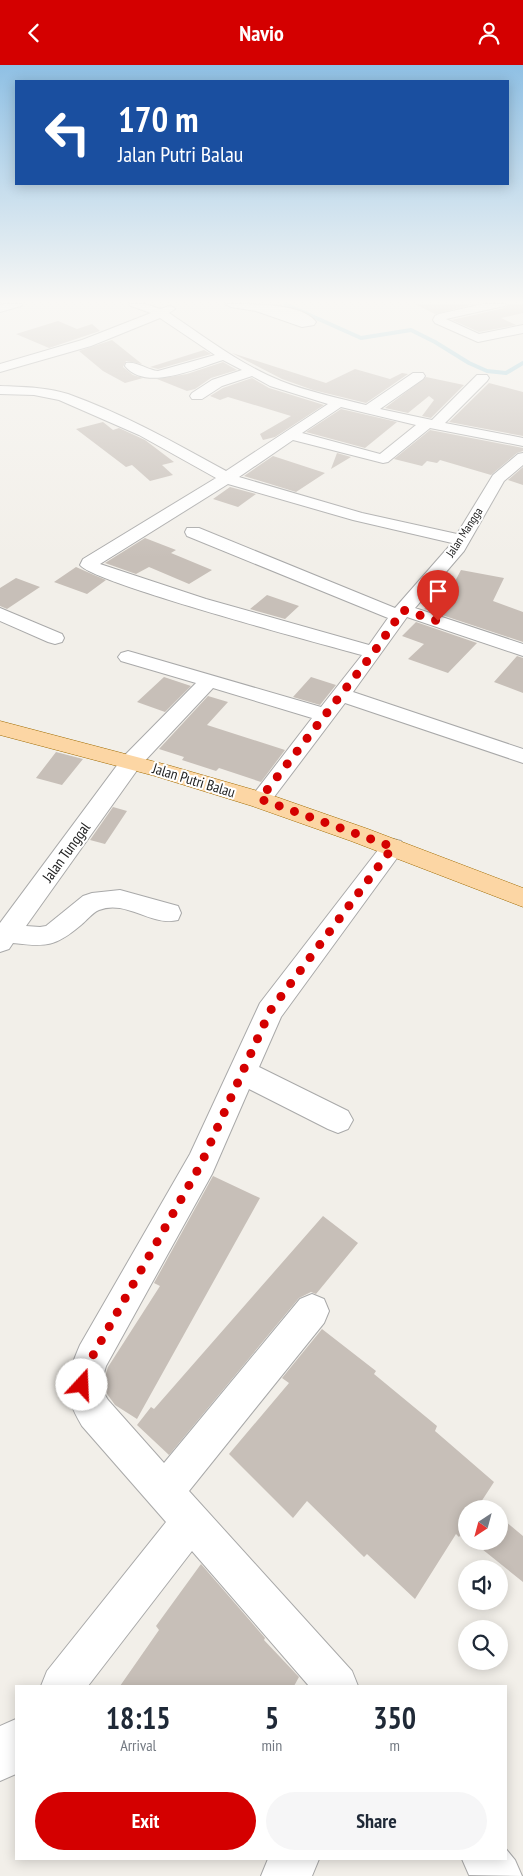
<!DOCTYPE html>
<style>
body{margin:0;font-family:"PT Sans Narrow",sans-serif;background:#f6f6f7;color:#1f2937;height:100vh;display:flex;flex-direction:column;font-size:19px;white-space:nowrap}
*{box-sizing:border-box;margin:0}
p{font-size:16px;color:#747a83}
.icon{flex:none;width:28px;height:28px;fill:none;stroke:currentColor;stroke-width:2;stroke-linecap:round;stroke-linejoin:round}
.map{position:relative;flex:1;overflow:hidden}
.details{position:absolute;left:15px;top:1620px;width:492px;height:175px;display:flex;flex-direction:column;background:#fff;border-radius:0px;box-shadow:0 2px 12px #0003}
.details>*{flex:none}
.top-card{position:absolute;left:15px;top:15px;width:494px;height:105px;border-radius:0px;box-shadow:0 2px 12px #0003;background:#1a4fa0;color:#fff;overflow:hidden}
.needle{width:32px;rotate:216deg}
.fabs{position:absolute;left:458px;top:1435px;display:grid;gap:10px}
.fabs a{display:grid;place-items:center;width:50px;height:50px;border-radius:50%;background:#fff;box-shadow:0 2px 12px #0003;font-size:25px}
.pin{position:absolute;display:grid;place-items:center;width:42px;height:42px;color:#fff;margin:-51px -21px;border-radius:50% 50% 50% 0;rotate:-45deg;box-shadow:0 0 5px #0007}
.pin .icon{rotate:45deg}
.me{position:absolute;width:55px;margin:-28px;rotate:20deg;stroke-linejoin:round;filter:drop-shadow(0 0 4px #0008)}
.turn{display:flex;align-items:center;gap:18px;height:105px;padding:0 20px;font-size:22px}
.turn .icon{width:65px;height:65px;stroke-width:2.5}
.turn b{display:block;font-size:35px;line-height:42px}
.eta{display:flex;justify-content:space-evenly;align-items:center;height:85px;text-align:center}
.eta b{font-size:30px;font-weight:800;line-height:35px}
.primary-button{display:flex;gap:10px;margin-top:auto;padding:10px 20px}
.primary-button a{flex:1;height:58px;border-radius:30px;background:#d40000;color:#fff;font-size:20px;font-weight:800;line-height:58px;text-align:center}
.primary-button a+a{background:#f6f6f7;color:#1f2937}
header{display:flex;justify-content:space-between;align-items:center;height:65px;padding:0 20px;background:#d40000;color:#fff;font-size:22px;font-weight:800}
.map>svg:first-child{display:block}
.lines{fill:none;stroke-linecap:round;stroke-linejoin:round}
.stream{stroke:#aad3df;stroke-width:4}
.building{fill:#c7bfb8}
.minor-casing{stroke:#a9a9a9;stroke-width:2}
.major-casing{stroke:#a06b00;stroke-width:1}
.minor{fill:#fff;fill-rule:evenodd}
.major{fill:#fcd6a4;fill-rule:evenodd}
.route{stroke:#d40000;stroke-width:9;stroke-dasharray:0 16.2}
.labels{text-anchor:middle;dominant-baseline:central;stroke-width:4;stroke-linejoin:round;paint-order:stroke}
.far-street-label{font-size:12px;fill:#222;stroke:#fff}
.street-label{font-size:15px;fill:#222;stroke:#fff}
</style>
<header><svg class="icon" aria-label="back" viewBox="0 0 24 24"><path d="M15 5l-7 7 7 7"/></svg>Navio<svg class="icon" aria-label="person" viewBox="0 0 24 24"><circle cx="12" cy="8" r="4"/><path d="M4 21q1-7 8-7t8 7"/></svg></header>
<div class="map">
<svg width="523" height="1811" viewBox="0 0 523 1811">
<rect width="100%" height="100%" fill="#f2efe9"/>
<g class="lines">
<!-- stream -->
<path class="stream" d="M285,239l76,34 50,-8 24,12 34,21 18,8 19,2 17,-10"/>
</g>
<!-- building -->
<path class="building" d="M415,239h59l-39,10z
M508,239h15v9l-22,5 15,7 -37,7 -27,-12 52,-12z
M58,256l19,8 15,-5 8,7 -51,17 -33,-14z
M112,275l30,24 -16,-3 -3,6 10,8 10,3 -18,5 -22,-12 -24,-20z
M204,285l7,4 -53,15 -8,-2z
M232,288l94,30 29,-14 35,10 12,-6 6,1 -42,29 -53,-13 -31,-11z
M223,297l14,8 -26,8 -16,11 -8,2 -30,-12 30,-5z
M426,312l38,8 -33,33 -9,-2 12,-16 -5,-4 -21,17 -23,-5z
M252,313l17,10 55,17 -49,32 -12,3 -3,-6 31,-18 -63,-19 -8,3 -10,-4 13,-8z
M489,318l34,9v44l-74,-14z
M341,344l56,13 -32,26 -59,-16z
M103,357l10,8 6,-2 26,12 29,22 -12,3 11,10 -23,6 -18,-16 -6,2 -50,-38z
M430,365l93,18v3l-6,2 -26,22 -51,-15 -3,3 -10,-2 -5,5 -28,-7z
M337,388l14,4 -20,12z
M273,391l52,17 -29,19 -52,-16z
M523,402v18l-15,-5z
M230,422l26,7 -18,13 -25,-8z
M145,473l31,12 -5,3 41,17 -23,14 -40,-17 -13,7 -31,-11z
M76,502l18,8 12,5 -19,14 -33,-12z
M461,505l43,8 -11,23 30,11v30l-99,-33 13,-12 8,3z
M16,513l24,9 -33,22 -7,-3v-18z
M267,530l32,11 -14,13 -35,-10z
M416,557l61,21 -29,30 -40,-14 16,-15 -22,-8z
M517,591l6,2v35l-29,-11z
M164,612l27,9 -26,26 -28,-10z
M311,612l25,8 -16,20 -27,-8z
M208,631l20,6 -21,23 78,25 -24,32 -42,-14 -3,3 -34,-11 2,-3 -25,-8z
M56,687l27,7 -21,26 -26,-7z
M113,742l14,4 -22,33 -15,-4z
M213,1111l47,22 -123,221 -22,-14 -10,-14 -1,-11 4,-13 52,-81 -6,-3z
M323,1151l35,27 -42,51 -5,-2 -12,6 -130,157 -32,-30 14,-18 3,2z
M322,1264l54,42 -2,3 63,52 -2,5 59,51 -13,20 8,7h-23v28l-4,-4 -3,4 -3,-3 -41,65 -48,-45 -3,3 -57,-56 -14,17 -64,-64 60,-71 -7,-5z
M499,1451l24,20v46l-51,-41h27z
M201,1499l64,74 -1,2 35,37 -5,9h-174l39,-56 -3,-4z"/>
<g class="lines">
<defs>
<path id="minor" d="M4,239h19l-2,2 -21,6v-7z
M129,239h17l14,5 9,-3 4,1 2,2 -6,4c36,24 72,52 112,68 28,11 57,17 85,24l47,-32h10l2,3 -2,3 -43,30 52,11 45,-45h10l2,3 -2,3 -42,42 78,15v8l-93,-18 -42,34 -5,1 -90,-23 -54,37 123,36 95,21 36,-59 25,-21 5,-1v12l-19,16 -40,70 -49,57 108,36v12l-116,-39 -54,75 170,57v14l-178,-60 -77,102 -8,2 -8,-2 -3,-5 63,-82 -99,-30 -73,78 -114,160 14,1 6,-1 37,-30 9,-3 28,-3 58,16 3,7 -3,7c-26,7 -52,-21 -79,-10 -7,3 -13,11 -18,15 -26,22 -35,22 -68,18l-4,6 -9,3v-29l124,-167 72,-73 -75,-22 -3,-4 3,-4 7,-2 7,2 186,54 41,-52c-37,-10 -269,-72 -282,-90l3,-6 133,-81 -77,-43 -80,-35 -25,-5 -34,-1v-8c23,1 46,1 68,8 56,20 107,49 158,77l102,-67 -58,-18 -18,-10 -30,10 -20,13h-10l-2,-3 2,-3 20,-13 30,-10 -19,-10c-26,8 -77,32 -98,6l1,-3c11,-2 21,7 32,8l57,-16 -55,-37 -69,28 -91,26v-8l82,-24 69,-27 -20,-7zM341,342l75,18 -36,29 -78,-21zM228,419l125,36 99,23 -57,65 -196,-80h-12l-2,4 2,4 201,82 -19,27 -163,-46 -106,-35z
M225,239c22,0 77,-2 91,18l-2,3 -12,2 -46,-16 -25,-4z
M483,239h23l-2,2 -58,13 33,15 44,-9v8l-45,9 -43,-19 -2,-3 2,-4 4,-2z
M0,543l62,26 2,4 -2,4 -7,2 -7,-2 -48,-21z
M393,774l8,2 4,6 -124,170 -22,50 89,44 5,9 -5,9 -10,4 -10,-4 -79,-40 -37,85 -106,192 -4,14 1,12 5,8 56,63 136,-164 12,-5 12,5 5,12 -5,12 -135,168 163,180 6,15h-49l-117,-135 -104,135h-47l6,-15 119,-149 -84,-96c-21,-36 -17,-45 -2,-81l110,-191 70,-151 125,-162z
M16,1654v55l-16,7v-55z
M506,1784l9,11 7,16 -53,-1 -7,-16h44z
M268,1794h51l-7,17h-51z"/>
<path id="major" d="M0,656l171,45 97,28 100,35 155,59v19l-172,-66 -99,-35 -97,-30 -155,-41z"/>
</defs>
<!-- minor casing -->
<use href="#minor" class="minor-casing"/>
<!-- major casing -->
<use href="#major" class="major-casing"/>
<!-- minor -->
<use href="#minor" class="minor"/>
<!-- major -->
<use href="#major" class="major"/>
</g>
<!-- sky -->
<linearGradient id="sky" x2="0" y2="1"><stop stop-color="#8fc0e4"/><stop offset="0.48" stop-color="#f9f8f5"/><stop offset="1" stop-color="#f9f8f5" stop-opacity="0"/></linearGradient>
<rect width="523" height="493" fill="url(#sky)"/>
<g class="lines">
<!-- route -->
<path class="route" d="M82,1320l10,-28 109,-193 69,-153 123,-164 -133,-48 114,-147 29,-42 35,11"/>
</g>
<g class="labels">
<!-- far-street labels -->
<g class="far-street-label">
<text transform="translate(464 467) rotate(-57)">Jalan Mangga</text>
</g>
<!-- street labels -->
<g class="street-label">
<text transform="translate(194 715) rotate(17)">Jalan Putri Balau</text>
<text transform="translate(66 787) rotate(-54)">Jalan Tunggal</text>
</g>
</g>
</svg>
<div class="fabs">
<a><svg class="needle" viewBox="-14 -14 28 28"><path d="M0-13l5 13h-10z" fill="#e53935"/><path d="M0 13l5-13h-10z" fill="#747a83"/></svg></a>
<a><svg class="icon" aria-label="sound" viewBox="0 0 24 24"><path d="M4 9h4l5-4v14l-5-4H4zM17 9q2 3 0 6"/></svg></a>
<a><svg class="icon" aria-label="search" viewBox="0 0 24 24"><circle cx="10" cy="10" r="6"/><path d="M15 15l6 6"/></svg></a>
</div>
<div class="pin" style="left:438px;top:556px;background:#d93025"><svg class="icon" aria-label="arrive" viewBox="0 0 24 24"><path d="M6 21V4h12l-3 4 3 4H6"/></svg></div>
<svg class="me" style="left:82px;top:1320px" viewBox="-20 -20 40 40"><circle r="19" fill="#fff"/><path d="M0-13L10 11 0 6-10 11z" fill="#d40000"/></svg>
<div class="top-card">
<div class="turn"><svg class="icon" aria-label="left" viewBox="0 0 24 24"><path d="M17 20v-9H6M10 6l-5 5 5 5"/></svg><div><b>170 m</b>Jalan Putri Balau</div></div>
</div>
<section class="details">
<div class="eta">
<div><b>18:15</b><p>Arrival</p></div>
<div><b>5</b><p>min</p></div>
<div><b>350</b><p>m</p></div>
</div>
<div class="primary-button"><a>Exit</a><a>Share</a></div>
</section>
</div>
